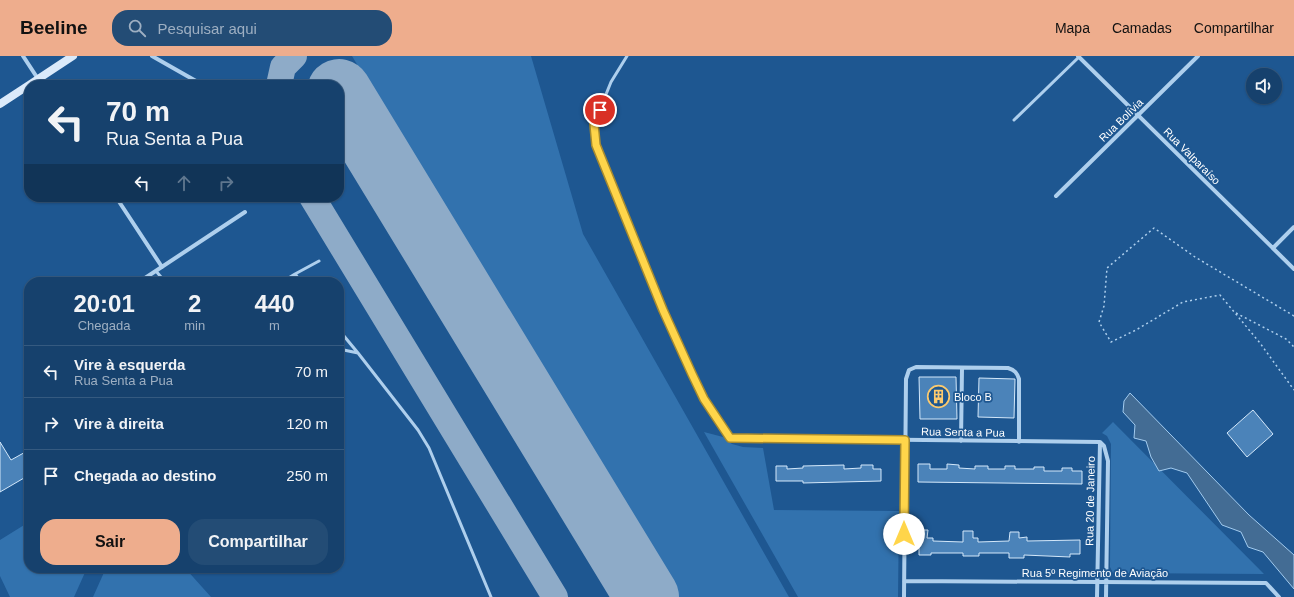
<!DOCTYPE html>
<html lang="pt">
<meta charset="utf-8">
<style>
body{margin:0;font-family:Helvetica,sans-serif;background:#234c75;color:#f1f3f6;height:100vh;display:flex;flex-direction:column;font-size:15px;white-space:nowrap}
*{box-sizing:border-box;margin:0}
p{font-size:13px;color:#9eafc2}
.icon{flex:none;width:22px;height:22px;fill:none;stroke:currentColor;stroke-width:2;stroke-linecap:round;stroke-linejoin:round}
.map{position:relative;flex:1;overflow:hidden}
.side{position:absolute;left:24px;top:221px;width:320px;height:296px;display:flex;flex-direction:column;background:#16416d;border-radius:16px;box-shadow:0 1px 3px #0004,0 0 0 1px #355a80}
.side>*{flex:none}
.hud{position:absolute;left:24px;top:24px;width:320px;height:122px;border-radius:16px;box-shadow:0 1px 3px #0004,0 0 0 1px #355a80;background:#16416d;color:#f1f3f6;overflow:hidden}
.tools{position:absolute;left:1246px;top:12px;display:grid;gap:8px}
.tools a{display:grid;place-items:center;width:36px;height:36px;border-radius:50%;background:#16416d;box-shadow:0 1px 3px #0004,0 0 0 1px #355a80;font-size:20px}
.pin{position:absolute;display:grid;place-items:center;width:34px;height:34px;color:#fff;margin:-17px;border:2px solid #fff;border-radius:50%;box-shadow:0 1px 4px #0007}
.me{position:absolute;width:44px;margin:-22px;rotate:0deg;stroke-linejoin:round;filter:drop-shadow(0 0 3px #0008)}
.turn{display:flex;align-items:center;gap:14px;height:84px;padding:0 16px;font-size:18px}
.turn .icon{width:52px;height:52px;stroke-width:2.5}
.turn b{display:block;font-size:28px;line-height:34px}
.lanes{display:flex;align-items:center;height:38px;padding:0 16px;background:#0003;justify-content:center;gap:20px;direction:ltr}
.lanes .off{opacity:.35}
.eta{display:flex;justify-content:space-evenly;align-items:center;height:68px;text-align:center}
.eta b{font-size:24px;font-weight:700;line-height:28px}
.primary-button{display:flex;gap:8px;margin-top:auto;padding:8px 16px}
.primary-button a{flex:1;height:46px;border-radius:16px;background:#eead8d;color:#111;font-size:16px;font-weight:700;line-height:46px;text-align:center}
.primary-button a+a{background:#234c75;color:#f1f3f6}
ul{padding:0;list-style:none}
li{display:flex;align-items:center;gap:12px;height:52px;padding:0 16px;border-top:1px solid #355a80}
li div{flex:1}
li b{display:block;font-size:15px}
li em{font-style:normal}
header{display:flex;align-items:center;gap:24px;box-sizing:border-box;height:56px;padding:0 20px;background:#eead8d;color:#111}
header strong{font-size:19px}
nav{display:flex;gap:22px;margin-inline-start:auto;font-size:14px}
.search{width:280px;height:36px;background:#234c75;display:flex;align-items:center;gap:10px;box-sizing:border-box;padding:0 14px;border-radius:16px;color:#9eafc2;font-size:15px}
.map>svg:first-child{display:block}
.green{fill:#3272ae}
.water{fill:#436c94;stroke:#a2cbef}
.lines{fill:none;stroke-linecap:round;stroke-linejoin:round}
.taxiway{stroke:#8eabc8;stroke-width:26}
.runway{stroke:#8eabc8;stroke-width:64}
.building{fill:#4b83b9;stroke:#d4e8fa}
.path{stroke:#aecfed;stroke-width:1.5;stroke-dasharray:2 3;stroke-linecap:butt}
.lane{stroke:#aecfed;stroke-width:3}
.street{stroke:#aecfed;stroke-width:4}
.secondary{stroke:#dbeafa;stroke-width:8}
.route-casing{stroke:#a68a30;stroke-width:10}
.route{stroke:#ffd54a;stroke-width:7}
.labels{text-anchor:middle;dominant-baseline:central;stroke-width:3.5;stroke-linejoin:round;paint-order:stroke}
.street-label{font-size:11px;fill:#fff;stroke:#1e5791}
.poi-label{font-size:11px;fill:#fff;stroke:#1e5791;text-anchor:start}
</style>
<header>
<strong>Beeline</strong>
<div class="search"><svg class="icon" aria-label="search" viewBox="0 0 24 24"><circle cx="10" cy="10" r="6"/><path d="M15 15l6 6"/></svg>Pesquisar aqui</div>
<nav><a>Mapa</a><a>Camadas</a><a>Compartilhar</a></nav>
</header>
<div class="map">
<svg width="1294" height="541" viewBox="0 0 1294 541">
<rect width="100%" height="100%" fill="#1e5791"/>
<!-- green -->
<path class="green" d="M352,0h179l52,178 206,363h-113z
M1113,366l151,152 -151,-1 -3,-6 1,-123 -4,-8 -5,-3z
M704,376l19,5 9,7 11,3 20,1 11,62 125,1 -1,86h-100z
M29,466v46h58l-13,29h-64l-10,-21v-36z
M106,512h79l26,29h-118z"/>
<!-- water -->
<path class="water" d="M1130,337l119,122 45,40v34l-31,-37 -15,-5 -7,-15 -19,-7 -35,-52 -16,-5 -12,3 -8,-14 -5,-16 -12,-3 1,-13 -12,-13 1,-11z"/>
<g class="lines">
<!-- taxiway -->
<path class="taxiway" d="M279,29l4,-18 11,-11
M312,141l243,400"/>
<!-- runway -->
<path class="runway" d="M339,35l308,506"/>
</g>
<!-- building -->
<path class="building" d="M919,321h37l1,42h-37z
M979,322l36,1 -1,39 -36,-1z
M1253,354l20,24 -26,23 -20,-24z
M0,386l11,18 18,-10v36l-5,-8 -24,14z
M918,408h12v5h17v-5l12,1v3l16,1v-3h13v3h17v-3h10v3h19v-2h10v4h18v-3h10v3h10v13l-164,-2z
M844,409v4l17,-1v-3h12v4h8v12l-78,2v-2h-27v-15h11v3l16,-1v-2z
M919,474h9l-1,8h6v3l30,1v-11h10v7h5v4l31,-1 1,-9h9v6l8,-1v4l53,-1v14h-10v3l-46,-2v3h-15v-5h-30v3h-16v-3h-32v2h-12z"/>
<g class="lines">
<!-- path -->
<path class="path" d="M1236,257l50,26 8,8
M1294,260l-99,-59 -41,-29 -47,40 -3,38 -5,16 12,20 25,-12 47,-28 37,-7 40,48 34,47"/>
<!-- lane -->
<path class="lane" d="M627,0l-16,26 -17,42 2,21 67,165 41,89 26,39
M1014,64l65,-63
M156,215l9,11
M295,218l24,-13
M282,226l13,-8 6,8
M339,274l19,23
M339,293l19,4 60,77 11,18 62,149"/>
<!-- street -->
<path class="street" d="M23,0l19,29
M152,0l51,29
M1078,0l216,213
M1056,140l142,-140
M116,141l46,70
M1273,192l21,-21
M139,226l106,-70
M730,382l370,4
M961,385l1,-73
M1100,386l4,4 4,15 -2,136
M904,525l362,2 13,14
M904,541l2,-218 3,-9 7,-3 92,1c7,2 9,5 11,11v63
M1097,541l3,-155"/>
<!-- secondary -->
<path class="secondary" d="M29,29l44,-29
M0,48l29,-19"/>
</g>
<g class="lines">
<defs>
<path id="route" d="M600,54l-6,14 2,21 67,165 29,64 12,25 26,39 175,2 -1,94"/>
</defs>
<!-- route casing -->
<use href="#route" class="route-casing"/>
<!-- route -->
<use href="#route" class="route"/>
</g>
<!-- icons -->
<defs>
<symbol id="building-ring" viewBox="-11 -11 22 22"><circle r="9.5" fill="#1e5791" stroke="#fcca6e" stroke-width="1.5"/><path d="M-4-6H4V6H1V3H-1V6H-4ZM-2.5-4.3h1.7v1.8h-1.7ZM.8-4.3h1.7v1.8H.8ZM-2.5-1h1.7V.8h-1.7ZM.8-1h1.7V.8H.8Z" fill="#fcca6e"/></symbol>
</defs>
<g fill-rule="evenodd">
<use href="#building-ring" x="926" y="328" width="25" height="25"/>
</g>
<g class="labels">
<!-- street labels -->
<g class="street-label">
<text transform="translate(1121 64) rotate(-44)">Rua Bolívia</text>
<text transform="translate(1192 100) rotate(45)">Rua Valparaíso</text>
<text transform="translate(963 376) rotate(1)">Rua Senta a Pua</text>
<text transform="translate(1090 445) rotate(-89)">Rua 20 de Janeiro</text>
<text x="1095" y="517">Rua 5º Regimento de Aviação</text>
</g>
<!-- poi labels -->
<g class="poi-label">
<text x="954" y="341">Bloco B</text>
</g>
</g>
</svg>
<div class="tools">
<a><svg class="icon" aria-label="sound" viewBox="0 0 24 24"><path d="M4 9h4l5-4v14l-5-4H4zM17 9q2 3 0 6"/></svg></a>
</div>
<div class="pin" style="left:600px;top:54px;background:#d93025"><svg class="icon" aria-label="arrive" viewBox="0 0 24 24"><path d="M6 21V4h12l-3 4 3 4H6"/></svg></div>
<svg class="me" style="left:904px;top:478px" viewBox="-20 -20 40 40"><circle r="19" fill="#fff"/><path d="M0-13L10 11 0 6-10 11z" fill="#ffd54a"/></svg>
<div class="hud">
<div class="turn"><svg class="icon" aria-label="left" viewBox="0 0 24 24"><path d="M17 20v-9H6M10 6l-5 5 5 5"/></svg><div><b>70 m</b>Rua Senta a Pua</div></div>
<div class="lanes"><svg class="icon" aria-label="left" viewBox="0 0 24 24"><path d="M17 20v-9H6M10 6l-5 5 5 5"/></svg><svg class="icon off" aria-label="ahead" viewBox="0 0 24 24"><path d="M12 20V5M6 11l6-6 6 6"/></svg><svg class="icon off" aria-label="right" viewBox="0 0 24 24"><path d="M7 20v-9h11M14 6l5 5-5 5"/></svg></div>
</div>
<section class="side">
<div class="eta">
<div><b>20:01</b><p>Chegada</p></div>
<div><b>2</b><p>min</p></div>
<div><b>440</b><p>m</p></div>
</div>
<ul>
<li><svg class="icon" aria-label="left" viewBox="0 0 24 24"><path d="M17 20v-9H6M10 6l-5 5 5 5"/></svg><div><b>Vire à esquerda</b><p>Rua Senta a Pua</p></div><em>70 m</em></li>
<li><svg class="icon" aria-label="right" viewBox="0 0 24 24"><path d="M7 20v-9h11M14 6l5 5-5 5"/></svg><div><b>Vire à direita</b></div><em>120 m</em></li>
<li><svg class="icon" aria-label="arrive" viewBox="0 0 24 24"><path d="M6 21V4h12l-3 4 3 4H6"/></svg><div><b>Chegada ao destino</b></div><em>250 m</em></li>
</ul>
<div class="primary-button"><a>Sair</a><a>Compartilhar</a></div>
</section>
</div>
